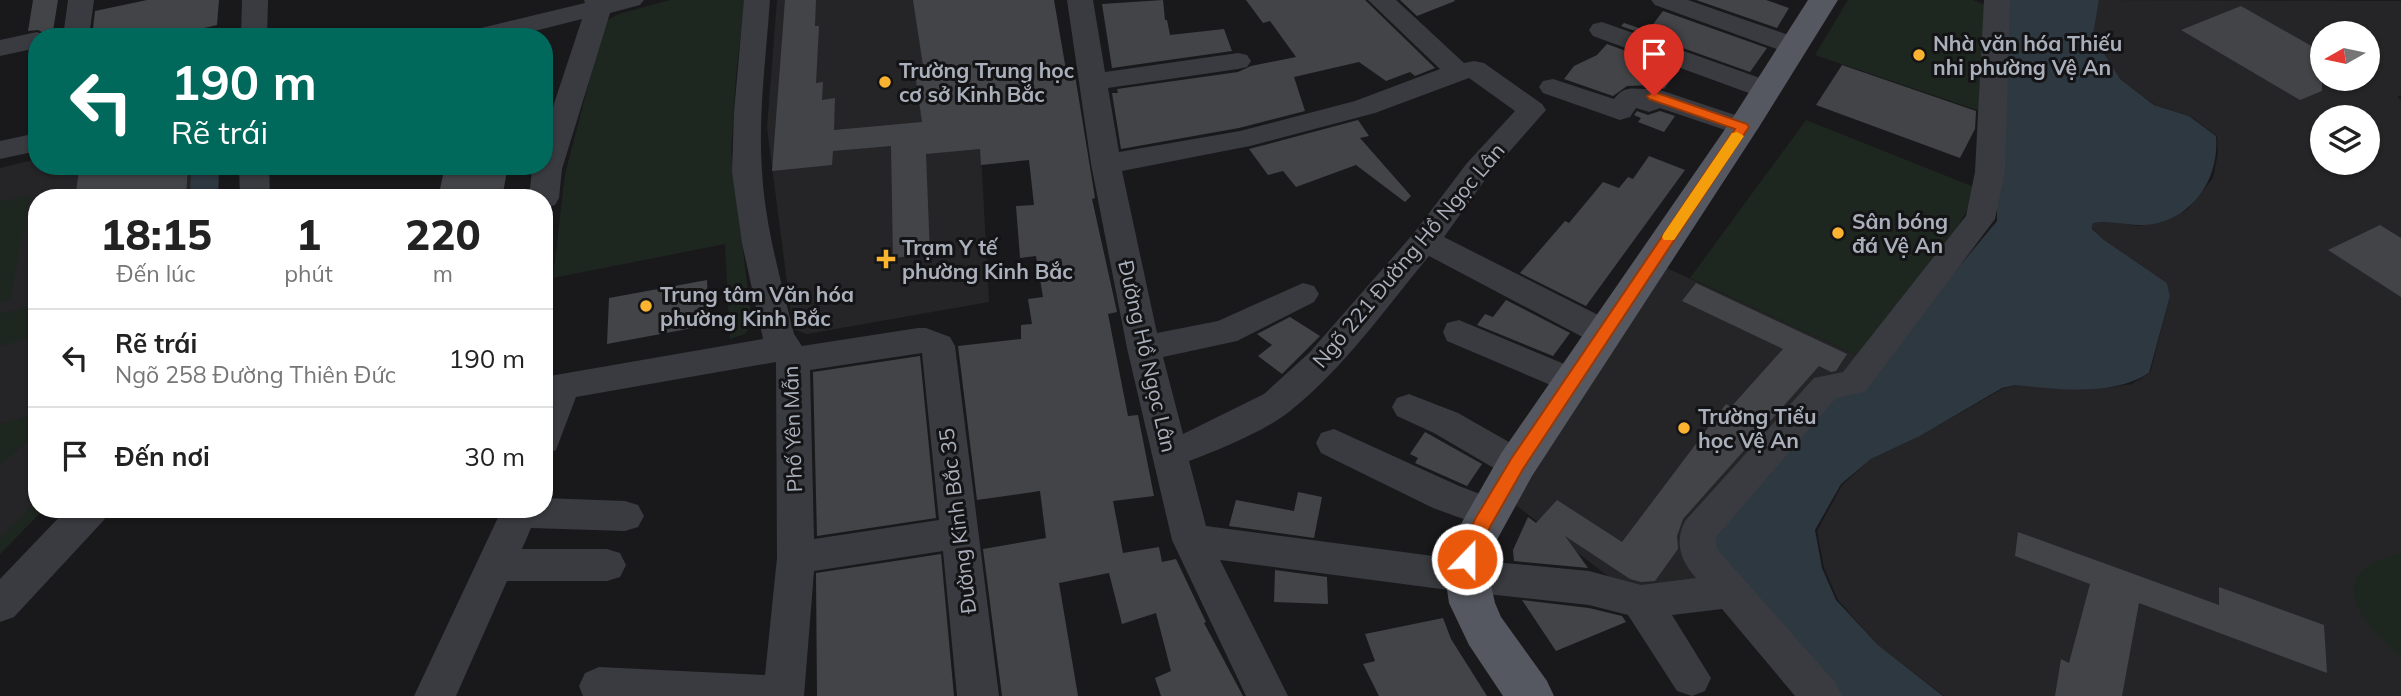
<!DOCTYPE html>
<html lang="vi">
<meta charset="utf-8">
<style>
body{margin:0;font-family:Mulish,sans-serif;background:#f6f6f6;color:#222;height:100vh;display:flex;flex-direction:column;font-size:26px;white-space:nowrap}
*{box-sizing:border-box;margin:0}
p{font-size:23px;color:#767676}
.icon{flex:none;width:38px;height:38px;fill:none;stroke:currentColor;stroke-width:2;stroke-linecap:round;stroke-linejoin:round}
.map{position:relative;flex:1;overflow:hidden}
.side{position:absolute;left:28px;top:189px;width:525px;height:329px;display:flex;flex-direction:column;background:#fff;border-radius:28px;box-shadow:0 2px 5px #0004}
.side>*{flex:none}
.top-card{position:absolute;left:28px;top:28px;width:525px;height:147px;border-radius:28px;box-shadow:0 2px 5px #0004;background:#00695c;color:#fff;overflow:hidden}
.needle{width:46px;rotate:261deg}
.fabs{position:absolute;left:2310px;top:21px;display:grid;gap:14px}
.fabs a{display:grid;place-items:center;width:70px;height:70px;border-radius:50%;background:#fff;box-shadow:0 2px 5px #0004;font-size:35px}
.pin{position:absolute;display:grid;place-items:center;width:60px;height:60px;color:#fff;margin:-72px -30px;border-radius:50% 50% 50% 0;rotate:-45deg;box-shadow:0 0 7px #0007}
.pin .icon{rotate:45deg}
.me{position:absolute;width:77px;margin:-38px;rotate:22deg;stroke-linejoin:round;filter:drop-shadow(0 0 5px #0008)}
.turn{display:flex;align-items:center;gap:24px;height:147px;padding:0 28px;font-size:32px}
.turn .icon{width:91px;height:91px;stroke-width:2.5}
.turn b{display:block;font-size:49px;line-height:60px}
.eta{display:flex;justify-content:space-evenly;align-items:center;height:119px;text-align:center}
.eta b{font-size:42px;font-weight:800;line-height:49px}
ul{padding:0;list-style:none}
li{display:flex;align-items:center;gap:21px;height:98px;padding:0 28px;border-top:2px solid #e0e0e0}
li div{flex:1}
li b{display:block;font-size:26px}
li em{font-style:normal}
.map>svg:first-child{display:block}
.built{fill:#252528;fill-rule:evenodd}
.green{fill:#1e271f}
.water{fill:#2e3840}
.building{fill:#434448}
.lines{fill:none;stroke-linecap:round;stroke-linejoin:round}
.minor{fill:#393b40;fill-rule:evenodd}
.major{fill:#555860;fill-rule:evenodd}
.route{fill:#ea580c;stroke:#983908;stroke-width:2}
.slow{fill:#f59e0b}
.poi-dot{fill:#fcb330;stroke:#141416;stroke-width:2.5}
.labels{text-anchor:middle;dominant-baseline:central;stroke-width:6;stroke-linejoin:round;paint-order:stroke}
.poi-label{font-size:21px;font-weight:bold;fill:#aab0bb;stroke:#141416;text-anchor:start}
.street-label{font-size:21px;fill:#aab0bb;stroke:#141416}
</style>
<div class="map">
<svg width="2401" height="696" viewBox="0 0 2401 696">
<rect width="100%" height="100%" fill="#19191b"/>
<!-- built -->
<path class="built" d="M777,0h190l14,153 8,149 -182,32 -14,-5 -26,-201z
M2099,0l302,1v94l-4,2 4,3v596h-457l-66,-51 -40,-45 -14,-32 -7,-37 25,-46 29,-26 49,-23 82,-47 13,-4 90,3 27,-4 18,-11 20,-77 -3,-13 -63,-43 -11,-11v-6l20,-1 25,4 29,-6 21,-11 25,-31 5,-25 -1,-17 -27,-20 -35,-11 -35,-26 -27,-42zM2322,33h46v46h-46zM2322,117h46v46h-46z
M37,159v7h182l-1,32h-181v311h7l-44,45v-386z
M1667,268l201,93 -147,226 -82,6 -22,-10 -104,-80z"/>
<!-- green -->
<path class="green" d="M670,0h75l-9,75 -5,78 21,170 -7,11 -15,5 -5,-95 -172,34 12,-104 40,-153 14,-7z
M1848,0h125l17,7 -4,106 -171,-58z
M1806,120l173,69 -100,177 -189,-88z
M30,195l-20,105 -10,3v-101z
M34,305l-6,33 -28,8v-32z
M37,413l-4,24 -33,28v-41z
M37,500v9h7l-44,45v-16z
M2401,553v105c-19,-20 -71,-62 -36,-90 9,-8 25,-11 36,-15z"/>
<!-- water -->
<path class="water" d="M2004,0h95l-6,36 27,43 34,26 35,11 27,20c4,47 -29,91 -80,89 -15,-1 -28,-4 -43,-2l-1,6 12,11 63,43 3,13 -21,77c-38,24 -91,16 -134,12l-13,3 -82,48 -49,23 -30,25 -26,46 7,38 14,32 42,45 65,51h-115l-127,-160 135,-147 82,-73 79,-95v-118z
M191,166h28l-1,32h-28z"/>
<!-- building -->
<path class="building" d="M33,0h25l-6,37 -14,-7 -10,1z
M147,0h72l-2,25 -51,12h-74l3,-26z
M785,0h31l-1,26h4l-3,57 7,-1 -1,18 13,-2 -1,32 88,-8 -7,-49 9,-1 -11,-72h141l12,70 8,-1 21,129 -3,1 25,113 -9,2 20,102 10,-1 16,81 -41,5 10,52 36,-6 3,15 14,-3 30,63 -2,1 39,73h-82l-6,-18 16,-7 -15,-58 -34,11 -13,-51 -50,10 19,113h-76l-19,-147 63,-11 -6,-47 -63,9 -19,-154 63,-7v-14l11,-1 -4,-25 15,-2 -7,-41 -16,2 -4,-52 18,-1 -5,-45 -48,5 -1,-16 -54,5 4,100 -37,4 -2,-112 -58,5 -1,14 -60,6z
M1163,0l2,20h2l3,15 54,-6 8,22 -120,17 -10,-64z
M1246,0h119l70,68 -20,8 -5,-4 -24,9 -27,-19 -65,15 11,34 -66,17 -118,21 -9,-56h6l-1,-4 121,-17 13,-6 45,-9 -26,-36 -7,2z
M1400,0h54l1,1 -38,15z
M1696,0h70l23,8 -12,20z
M2241,6l81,46v39l-22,9 -119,-70z
M1663,11l104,37 -17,24 -129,-46 3,-3 24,8z
M1607,44l71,26 -14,19 -10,-4 -27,1 -14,10 -49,-17 10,-13 23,-11z
M1842,65l134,46 -1,18 -15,29 -144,-53z
M1637,111l11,4 12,-4 15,5 -11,16 -26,-10 3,-4 -7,-3z
M1358,120l11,16 -9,2 51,58 -6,6 -49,-37 -60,22 -13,-16 -15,4 -19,-26z
M1649,156l36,14 -99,136 -66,-33 45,-52 4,2 34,-41 16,6 9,-11 5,2z
M100,166h88l-2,32h-111l4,-27z
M445,166h63l-6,32h-64z
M2380,225l21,13v59l-73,-47z
M707,280l2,45 -102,19 2,-46z
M1696,283l151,71 -11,17 -5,1 -12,-6 -136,153 -6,17 1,13 -23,32 -14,1 -11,-3 -65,-43 23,32 -74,-7 -1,-11 15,-33 8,6 21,-23 65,42 104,-138 5,3 52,-58 -101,-48z
M1506,300l64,33 -17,23 -76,-31 8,-11 8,3z
M1290,317l30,19 -38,38 -24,-18 14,-11 -15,-11z
M920,356l16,162 -119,18 -4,-164z
M1425,432l57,32 -15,22 -52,-23 3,-5 -8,-4z
M1298,492l24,5 -8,41 -85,-12 7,-26 58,11z
M2018,532l201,73v-18l105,38 3,48 -188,-70 -17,93h-67l6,-37 8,4 21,-79 -75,-28z
M941,554l13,142h-137l-1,-123z
M1275,570l52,7 1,27 -54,-2z
M1522,600l67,8 33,8 4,6 -70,29z
M1443,618l8,21 36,57h-108l-16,-32 12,-3 -10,-27z"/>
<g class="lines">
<!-- minor -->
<path class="minor" d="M68,0h26l-5,37h-26z
M242,0h26l-1,37h-26z
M584,0h60l-4,5 -30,8 -48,156 -3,29 -4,7 -11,3v-10h-15l3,-29 1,-3h11v-32l38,-115 -71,18h-46l4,-6 116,-28z
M744,0h26c-4,57 -12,115 -8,171 3,55 19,110 32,163l8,12 116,-18h8l24,9 5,9 44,350h-42l-14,-145 -129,20 -10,125h-221l-4,-10 6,-13 14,-6 166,8 12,-117 -1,-196 -200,35 -20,53 -12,4v-77l219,-38 -21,-96 -10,-71 2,-60zM922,353l17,167 -125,19 -4,-169z
M1067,0h26l12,72 133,-19 9,2 4,6 -4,6 -9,2 -130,19 11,64 121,-21 115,-30 85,-32 -72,-69h28l68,63 10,-2 10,2 58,41 4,6 -59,67 -43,60 172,87 4,9 -4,9 -12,3 -12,-3 -163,-86c-44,53 -85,112 -139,155 -25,20 -71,39 -101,50l17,65 235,31 148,14 52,14 55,-7c-15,-17 -22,-35 -11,-57l129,-143 29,-6 123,-156 9,-44 9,-172h26l-5,172 -10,47 -130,173 -29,6 -120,139 1,12 119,134 6,13h-47l-73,-87 -50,6 39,63 -6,13 -13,5 -15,-5 -49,-76 -39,-10 -148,-16 -221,-29 68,136h-42l-74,-156 -45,-192 -36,-184zM1469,78l46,33 -48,52 -53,70 -104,119 -46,42 -81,40 -20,-77 74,-16 77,-39 5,-8 -5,-8 -11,-3 -85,38 -61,12 -35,-162 128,-25 125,-33z
M1651,0h37l115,40 4,6 -4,6 -9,2 -9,-2 -130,-47z
M1602,22l175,62 4,6 -4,6 -10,2 -10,-2 -164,-60 -4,-6 4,-6z
M37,32l11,5h-11v11l-37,8v-16z
M1553,79l61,20c13,-17 22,-7 40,-11l99,33 4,6 -4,6 -10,3 -83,-28 -11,4 -13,-4 -6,9 -10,3 -77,-27 -4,-6 4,-6z
M37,133v18l-37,8v-18z
M239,166h30l1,32h-30z
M1459,320l127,53 5,9 -5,9 -12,4 -127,-54 -4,-9 4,-9z
M1409,394l49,19 72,41 5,10 -5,10 -13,4 -13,-4 -70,-41 -37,-17 -5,-9 5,-9z
M1334,429l125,57 42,16 5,11 -5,11 -13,4 -55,-20 -112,-55 -5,-10 5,-10z
M544,498l81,3 13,4 6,11 -6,11 -13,4 -94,-3 -9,21h85l13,4 6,12 -6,12 -13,4h-100l-51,115h-42l88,-187h42z
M67,509h42l-5,11 -90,97 -14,5v-43z"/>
<!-- major -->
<path class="major" d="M1808,0h30l-79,127 -227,349 -39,71 -4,29 6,27 6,14 46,64 7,15h-51l-34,-51 -20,-42 -4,-27 4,-31 53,-93 228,-330z"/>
</g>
<!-- route -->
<path class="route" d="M1654,92l93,32 2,3 -226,342 -33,58 -16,38 -7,2 -6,-2 -3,-6 17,-40 36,-60 224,-330 -86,-30 -2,-3z"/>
<!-- slow -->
<path class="slow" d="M1737,132l7,4 -70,104h-10l-2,-3 2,-4 68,-100z"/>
<!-- markers -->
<g class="poi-dot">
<circle cx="1919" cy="55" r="7"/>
<circle cx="885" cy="82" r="7"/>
<circle cx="1838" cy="233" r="7"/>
<path d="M882.5 248.5h7v7h7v7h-7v7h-7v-7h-7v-7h7z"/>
<circle cx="646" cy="306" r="7"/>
<circle cx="1684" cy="428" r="7"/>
</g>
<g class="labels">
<!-- poi labels -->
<g class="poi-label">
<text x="1933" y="43">Nhà văn hóa Thiếu<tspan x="1933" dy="24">nhi phường Vệ An</tspan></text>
<text x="899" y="70">Trường Trung học<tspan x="899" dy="24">cơ sở Kinh Bắc</tspan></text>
<text x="1852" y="221">Sân bóng<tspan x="1852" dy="24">đá Vệ An</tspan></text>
<text x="902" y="247">Trạm Y tế<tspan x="902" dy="24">phường Kinh Bắc</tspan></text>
<text x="660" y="294">Trung tâm Văn hóa<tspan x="660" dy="24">phường Kinh Bắc</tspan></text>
<text x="1698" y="416">Trường Tiểu<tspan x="1698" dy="24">học Vệ An</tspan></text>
</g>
<!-- street labels -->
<g class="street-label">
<text transform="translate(1408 255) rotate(-50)">Ngõ 221 Đường Hồ Ngọc Lân</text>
<text transform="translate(1148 356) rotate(77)">Đường Hồ Ngọc Lân</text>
<text transform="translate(792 429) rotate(-92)">Phố Yên Mẫn</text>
<text transform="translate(957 521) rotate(-97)">Đường Kinh Bắc 35</text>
</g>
</g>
</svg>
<div class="fabs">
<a><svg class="needle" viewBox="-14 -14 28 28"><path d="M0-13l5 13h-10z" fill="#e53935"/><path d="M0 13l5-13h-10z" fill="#767676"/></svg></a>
<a><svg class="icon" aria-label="layers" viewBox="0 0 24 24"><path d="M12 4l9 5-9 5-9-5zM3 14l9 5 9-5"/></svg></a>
</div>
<div class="pin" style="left:1654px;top:96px;background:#d93025"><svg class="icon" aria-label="arrive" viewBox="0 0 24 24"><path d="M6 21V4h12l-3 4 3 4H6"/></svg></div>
<svg class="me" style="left:1467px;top:559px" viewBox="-20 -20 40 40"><circle r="17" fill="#ea580c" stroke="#fff" stroke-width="3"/><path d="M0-11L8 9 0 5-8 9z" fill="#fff"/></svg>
<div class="top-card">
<div class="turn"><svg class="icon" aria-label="left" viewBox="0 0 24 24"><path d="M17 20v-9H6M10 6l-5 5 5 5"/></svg><div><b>190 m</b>Rẽ trái</div></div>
</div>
<section class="side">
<div class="eta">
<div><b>18:15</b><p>Đến lúc</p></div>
<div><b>1</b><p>phút</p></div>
<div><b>220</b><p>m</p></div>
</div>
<ul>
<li><svg class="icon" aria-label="left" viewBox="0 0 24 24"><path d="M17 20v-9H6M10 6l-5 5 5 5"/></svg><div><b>Rẽ trái</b><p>Ngõ 258 Đường Thiên Đức</p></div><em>190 m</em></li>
<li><svg class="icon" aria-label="arrive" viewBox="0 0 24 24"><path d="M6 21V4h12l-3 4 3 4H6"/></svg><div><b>Đến nơi</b></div><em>30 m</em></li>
</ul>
</section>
</div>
